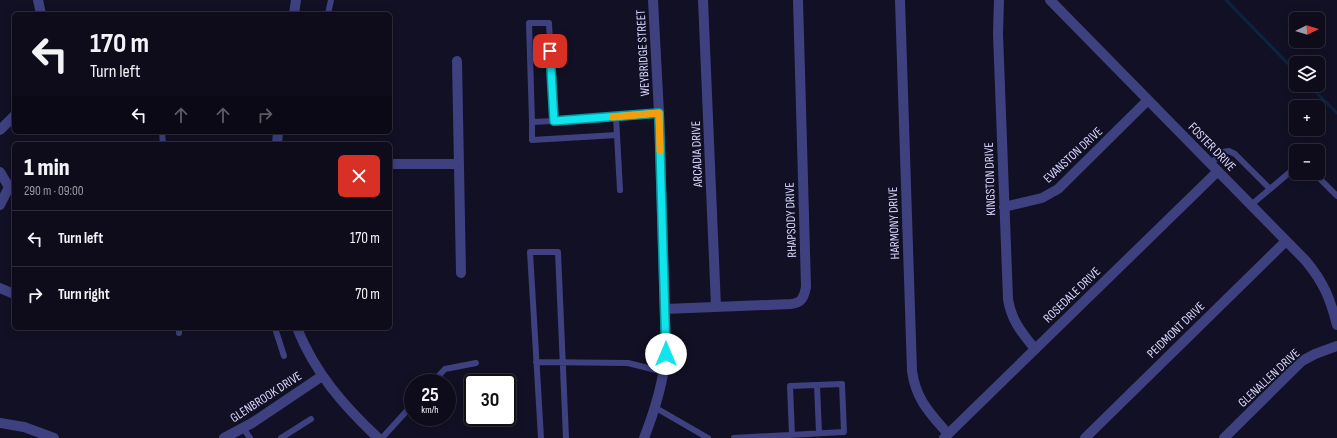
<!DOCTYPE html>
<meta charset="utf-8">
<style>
body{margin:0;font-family:"Sofia Sans Condensed",sans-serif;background:#1c1a28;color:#f1f3f6;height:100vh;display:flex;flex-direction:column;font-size:15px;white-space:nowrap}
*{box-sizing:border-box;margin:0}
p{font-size:13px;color:#9b9ba3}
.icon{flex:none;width:22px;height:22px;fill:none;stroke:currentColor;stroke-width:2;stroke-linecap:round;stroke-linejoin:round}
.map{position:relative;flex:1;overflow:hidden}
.details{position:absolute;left:12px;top:142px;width:380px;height:188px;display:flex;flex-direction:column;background:#0e0c1b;border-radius:6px;box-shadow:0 2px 10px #0003,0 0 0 1px #2e2c3a}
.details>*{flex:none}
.hud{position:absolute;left:12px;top:12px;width:380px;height:122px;border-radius:6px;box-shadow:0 2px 10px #0003,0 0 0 1px #2e2c3a;background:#0e0c1b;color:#f1f3f6;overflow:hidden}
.needle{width:26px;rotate:85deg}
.fabs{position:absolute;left:1289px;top:12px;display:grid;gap:8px}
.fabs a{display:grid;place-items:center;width:36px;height:36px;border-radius:6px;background:#0e0c1b;box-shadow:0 2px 10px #0003,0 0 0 1px #2e2c3a;font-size:20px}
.speed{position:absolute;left:404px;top:374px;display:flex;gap:8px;font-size:20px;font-weight:700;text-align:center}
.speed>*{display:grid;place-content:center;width:52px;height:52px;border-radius:50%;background:#0e0c1b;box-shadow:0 2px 10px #0003,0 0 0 1px #2e2c3a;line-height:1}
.speed small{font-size:10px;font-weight:400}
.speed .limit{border:2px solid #111;border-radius:6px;background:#fff;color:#111}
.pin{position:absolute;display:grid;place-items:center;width:34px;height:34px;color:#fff;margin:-17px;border-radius:8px;box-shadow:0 2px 6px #0006}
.me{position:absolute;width:44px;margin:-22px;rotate:0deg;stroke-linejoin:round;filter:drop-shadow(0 0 3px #0008)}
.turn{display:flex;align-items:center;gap:14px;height:84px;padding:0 12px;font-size:18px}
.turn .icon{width:52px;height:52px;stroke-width:2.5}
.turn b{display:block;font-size:28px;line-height:34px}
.lanes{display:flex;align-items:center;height:38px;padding:0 12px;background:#0003;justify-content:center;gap:20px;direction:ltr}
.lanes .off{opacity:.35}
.round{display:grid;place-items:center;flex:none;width:42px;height:42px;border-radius:6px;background:#1c1a28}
.head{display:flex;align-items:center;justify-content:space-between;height:68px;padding:0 12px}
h1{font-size:24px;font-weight:800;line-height:30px}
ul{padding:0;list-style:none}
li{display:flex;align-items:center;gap:12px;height:56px;padding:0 12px;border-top:1px solid #2e2c3a}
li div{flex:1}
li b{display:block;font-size:15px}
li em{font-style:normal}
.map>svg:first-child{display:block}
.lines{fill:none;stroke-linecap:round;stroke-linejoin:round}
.stream{stroke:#0d233f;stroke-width:3}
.lane{stroke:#3e4080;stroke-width:6}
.street{stroke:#3e4080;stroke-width:10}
.route-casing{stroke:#0a959b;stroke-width:10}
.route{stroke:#10e5ee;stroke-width:7}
.slow{stroke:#f59e0b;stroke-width:7}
.labels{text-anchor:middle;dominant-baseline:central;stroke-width:4;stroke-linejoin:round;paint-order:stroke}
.street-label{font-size:13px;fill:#d8d6fc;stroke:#121024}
</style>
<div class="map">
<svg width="1337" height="438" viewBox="0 0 1337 438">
<rect width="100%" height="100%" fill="#121024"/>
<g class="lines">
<!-- stream -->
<path class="stream" d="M1226,0l70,72
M1309,85l28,28"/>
<!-- lane -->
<path class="lane" d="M328,14l3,-14
M616,117l4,73
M554,121l-22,1 -3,-99h20l5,98 105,-8
M532,122v18l85,-5
M162,132l1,12
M1210,164l13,-12 6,-1 6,3 35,35
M1314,173l23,23
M1251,205l45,-38
M179,328v5
M275,328l9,28
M536,362l92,1 36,9
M432,383l13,-14 31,-6
M817,385l2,48
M656,408l52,30
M243,428l7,10
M281,438l30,-19
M382,438l31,-34
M541,438l-11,-186h28l8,186
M734,438l110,-6 -2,-48 -52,2 2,49"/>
<!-- street -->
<path class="street" d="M38,0l3,14
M703,0l13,307
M900,0l12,371c4,29 18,42 36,63
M999,0l-1,34 10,265c3,21 14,34 27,50
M1050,0l256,261c18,22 24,37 31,64
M294,14l2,-14
M457,61l4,212
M0,130l14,-14
M277,144l1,-12
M390,164h69
M0,172l9,15 -9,18
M1004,207l38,-9 16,-9 90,-89
M0,288l14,6
M665,309l126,-5c11,-1 13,-7 15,-17l-8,-287
M297,328c18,45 46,77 81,110
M0,423l24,4 30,11
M224,438l28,-15 70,-47
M644,438c11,-28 19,-54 22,-84l-7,-241 -6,-113
M944,438l274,-267
M1085,438l201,-197
M1224,438l78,-77 13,-7 22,-8"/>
</g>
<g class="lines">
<defs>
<path id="route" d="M550,51l4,70 105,-8 7,241"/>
</defs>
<!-- route casing -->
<use href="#route" class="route-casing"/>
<!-- route -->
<use href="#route" class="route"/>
<!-- slow -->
<path class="slow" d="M613,117l46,-4 1,38"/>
</g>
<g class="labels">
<!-- street labels -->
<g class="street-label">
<text transform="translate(643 53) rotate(-93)">WEYBRIDGE STREET</text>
<text transform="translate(1212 147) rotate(46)">FOSTER DRIVE</text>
<text transform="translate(697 154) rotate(-92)">ARCADIA DRIVE</text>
<text transform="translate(1073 155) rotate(-43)">EVANSTON DRIVE</text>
<text transform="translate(990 179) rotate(-92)">KINGSTON DRIVE</text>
<text transform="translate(791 220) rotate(-92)">RHAPSODY DRIVE</text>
<text transform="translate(894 223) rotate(-92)">HARMONY DRIVE</text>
<text transform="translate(1072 295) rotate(-44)">ROSEDALE DRIVE</text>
<text transform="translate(1176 330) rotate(-44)">PEIDMONT DRIVE</text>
<text transform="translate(1269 378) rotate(-43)">GLENALLEN DRIVE</text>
<text transform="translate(266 397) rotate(-33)">GLENBROOK DRIVE</text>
</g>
</g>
</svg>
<div class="fabs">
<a><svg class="needle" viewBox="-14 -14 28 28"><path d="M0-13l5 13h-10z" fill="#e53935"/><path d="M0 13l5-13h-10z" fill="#9b9ba3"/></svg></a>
<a><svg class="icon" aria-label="layers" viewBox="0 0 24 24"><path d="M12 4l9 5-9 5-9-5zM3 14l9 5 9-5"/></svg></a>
<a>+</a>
<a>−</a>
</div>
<div class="speed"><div>25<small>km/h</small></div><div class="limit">30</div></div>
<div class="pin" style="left:550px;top:51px;background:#d93025"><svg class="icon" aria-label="arrive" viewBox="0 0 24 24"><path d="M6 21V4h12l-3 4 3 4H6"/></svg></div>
<svg class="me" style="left:666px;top:354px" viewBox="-20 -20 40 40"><circle r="19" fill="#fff"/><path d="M0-13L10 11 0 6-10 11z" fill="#10e5ee"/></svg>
<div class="hud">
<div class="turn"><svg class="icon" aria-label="left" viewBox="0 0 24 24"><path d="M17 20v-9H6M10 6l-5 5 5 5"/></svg><div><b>170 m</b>Turn left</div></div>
<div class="lanes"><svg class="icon" aria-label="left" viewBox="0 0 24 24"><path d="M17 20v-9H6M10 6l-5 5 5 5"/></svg><svg class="icon off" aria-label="ahead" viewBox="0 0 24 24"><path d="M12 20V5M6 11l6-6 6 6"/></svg><svg class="icon off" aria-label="ahead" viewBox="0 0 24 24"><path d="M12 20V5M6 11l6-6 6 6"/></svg><svg class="icon off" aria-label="right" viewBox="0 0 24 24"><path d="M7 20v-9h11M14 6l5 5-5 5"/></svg></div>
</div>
<section class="details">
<div class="head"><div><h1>1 min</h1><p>290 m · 09:00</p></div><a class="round" style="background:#d93025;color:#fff"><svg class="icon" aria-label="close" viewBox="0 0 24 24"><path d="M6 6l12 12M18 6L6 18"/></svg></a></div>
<ul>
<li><svg class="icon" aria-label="left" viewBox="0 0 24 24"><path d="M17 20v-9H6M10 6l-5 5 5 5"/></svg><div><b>Turn left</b></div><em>170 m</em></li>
<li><svg class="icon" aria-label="right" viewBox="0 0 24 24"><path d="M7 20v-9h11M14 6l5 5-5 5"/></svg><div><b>Turn right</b></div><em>70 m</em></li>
</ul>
</section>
</div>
